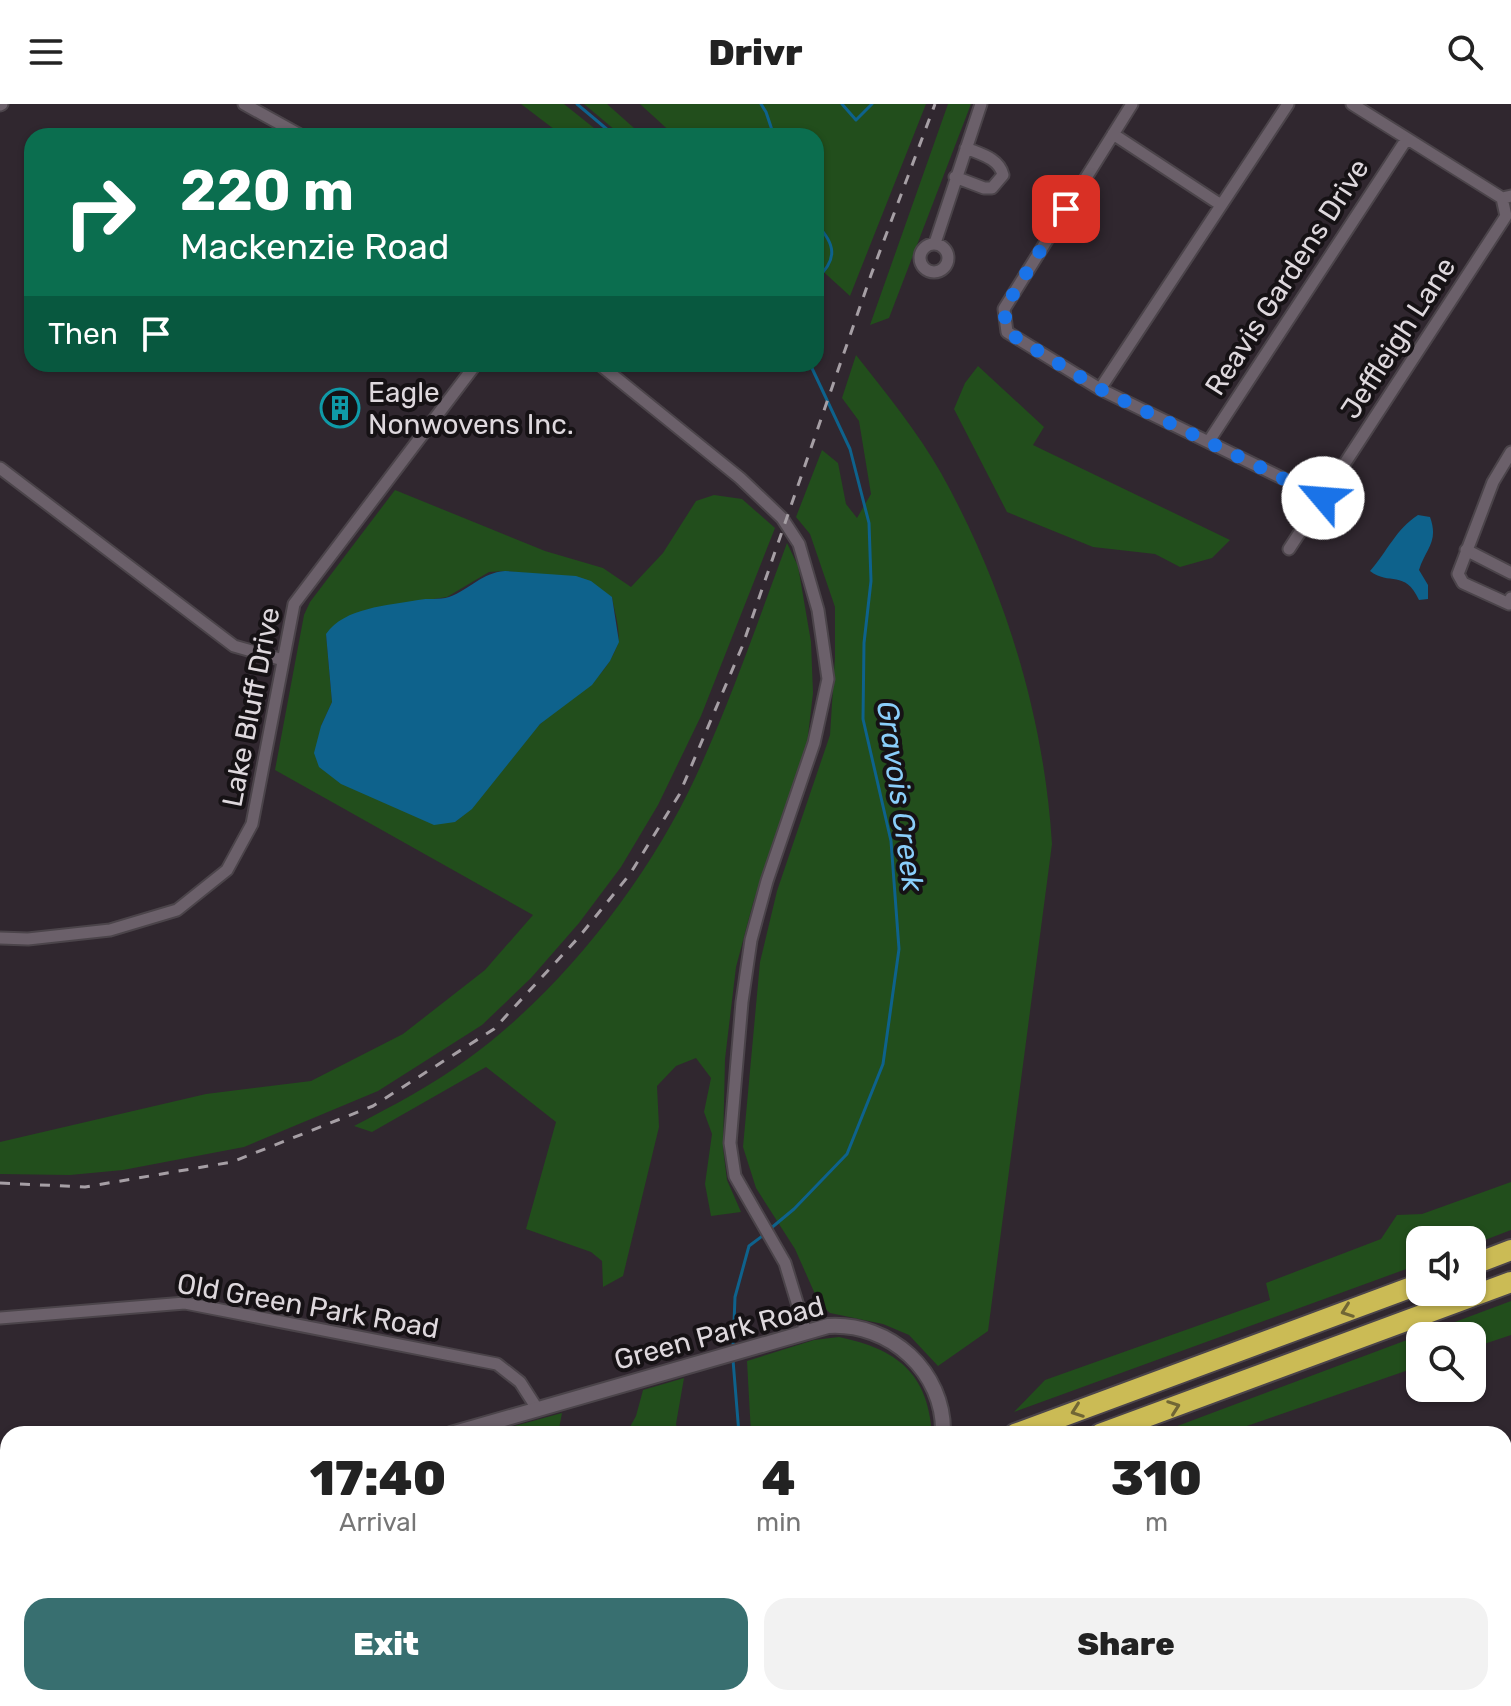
<!DOCTYPE html>
<style>
body{margin:0;font-family:Rubik,sans-serif;background:#f2f2f2;color:#222;height:100vh;display:flex;flex-direction:column;font-size:30px;white-space:nowrap}
*{box-sizing:border-box;margin:0}
p{font-size:26px;color:#767676}
.icon{flex:none;width:44px;height:44px;fill:none;stroke:currentColor;stroke-width:2;stroke-linecap:round;stroke-linejoin:round}
.map{position:relative;flex:1;overflow:hidden}
.panel{position:absolute;left:0px;top:1322px;width:1512px;height:280px;display:flex;flex-direction:column;background:#fff;border-radius:24px 24px 0 0;box-shadow:0 2px 6px #0004}
.panel>*{flex:none}
.guide{position:absolute;left:24px;top:24px;width:800px;height:244px;border-radius:24px;box-shadow:0 2px 6px #0004;background:#0b6e4f;color:#fff;overflow:hidden}
.tools{position:absolute;left:1406px;top:1122px;display:grid;gap:16px}
.tools a{display:grid;place-items:center;width:80px;height:80px;border-radius:16px;background:#fff;box-shadow:0 2px 6px #0004;font-size:40px}
.pin{position:absolute;display:grid;place-items:center;width:68px;height:68px;color:#fff;margin:-34px;border-radius:16px;box-shadow:0 4px 12px #0006}
.me{position:absolute;width:88px;margin:-44px;rotate:297deg;stroke-linejoin:round;filter:drop-shadow(0 0 6px #0008)}
.turn{display:flex;align-items:center;gap:28px;height:168px;padding:0 24px;font-size:36px}
.turn .icon{width:104px;height:104px;stroke-width:2.5}
.turn b{display:block;font-size:56px;line-height:68px}
.then{display:flex;align-items:center;height:76px;padding:0 24px;background:#0003;gap:16px;font-size:30px}
.eta{display:flex;justify-content:space-evenly;align-items:center;height:136px;text-align:center}
.eta b{font-size:48px;font-weight:800;line-height:56px}
.button{display:flex;gap:16px;margin-top:auto;padding:16px 24px}
.button a{flex:1;height:92px;border-radius:24px;background:#386f70;color:#fff;font-size:32px;font-weight:800;line-height:92px;text-align:center}
.button a+a{background:#f2f2f2;color:#222}
header{display:flex;justify-content:space-between;align-items:center;height:104px;padding:0 24px;background:#fff;font-size:36px;font-weight:800}
.map>svg:first-child{display:block}
.green{fill:#224e1c;fill-rule:evenodd}
.water{fill:#0e628c}
.lines{fill:none;stroke-linecap:round;stroke-linejoin:round}
.stream{stroke:#0e628c;stroke-width:3}
.minor-casing{stroke:#4b444a;stroke-width:15}
.tertiary-casing{stroke:#4b444a;stroke-width:18}
.secondary-casing{stroke:#4b444a;stroke-width:20}
.motorway-casing{stroke:#4b444a;stroke-width:24}
.minor{stroke:#6b606a;stroke-width:11}
.tertiary{stroke:#6b606a;stroke-width:14}
.secondary{stroke:#887b64;stroke-width:16}
.motorway{stroke:#cbbb55;stroke-width:20}
.rail{stroke:#a69fa5;stroke-width:3;stroke-dasharray:10 10;stroke-linecap:butt}
.oneway{stroke:#706635}
.route{stroke:#1a73e8;stroke-width:14;stroke-dasharray:0 25.2}
.labels{text-anchor:middle;dominant-baseline:central;stroke-width:8;stroke-linejoin:round;paint-order:stroke}
.street-label{font-size:28px;fill:#ded8dd;stroke:#161215}
.poi-label{font-size:28px;fill:#ded8dd;stroke:#161215;text-anchor:start}
.water-label{font-size:30px;font-style:italic;fill:#8acefa;stroke:#161215}
</style>
<header><svg class="icon" aria-label="menu" viewBox="0 0 24 24"><path d="M4 6h16M4 12h16M4 18h16"/></svg>Drivr<svg class="icon" aria-label="search" viewBox="0 0 24 24"><circle cx="10" cy="10" r="6"/><path d="M15 15l6 6"/></svg></header>
<div class="map">
<svg width="1511" height="1602" viewBox="0 0 1511 1602">
<rect width="100%" height="100%" fill="#30272f"/>
<!-- green -->
<path class="green" d="M521,0h43l40,32h-41z
M584,0h23l36,32h-21z
M640,0h286l-76,192 -34,-31v-129h-141z
M948,0h23l-82,214 -19,7z
M856,251c29,37 62,77 85,118 63,113 103,242 111,371l-64,487 -50,35 -29,-31 -26,-11 -53,-11 -11,-10 -24,-54 -39,-61 -13,-41 17,-185 17,-71 53,-156 5,-78v-50l-25,-73 -14,-17 26,-67 16,13 8,41 11,14 14,-24 -12,-73 -17,-23z
M978,262l66,61 -11,18 197,95 -18,18 -32,9 -25,-13 -62,-7 -86,-35 -53,-103 11,-26z
M395,386l150,61 58,17 28,19 32,-34 33,-52 18,-6 28,4 33,29 -74,188 -43,89 -37,62 -42,56 -48,55 -49,47 -104,66 -134,56 -121,23 -53,5 -70,-1v-32l206,-48 105,-13 92,-47 82,-64 48,-55 -258,-145 29,-155 6,-13zM505,467l47,5 60,21c2,14 10,36 5,49 -16,41 -48,50 -77,78 -32,30 -50,71 -85,98l-134,-96 11,-24 -6,-68 75,-30 46,-7 42,-25z
M787,439l11,23 13,76 2,51 -6,51 -54,159 -17,64 -11,92 -2,89 4,32 14,32 -30,4 -6,-32 7,-50 -8,-22 7,-34 -15,-20 -20,8 -19,20 2,41 -36,149 -20,11 -1,-26 -11,-9 -65,-23 30,-107 -70,-55 -114,65 -18,-6c40,-21 79,-41 115,-68 93,-68 179,-178 227,-282 35,-76 62,-155 91,-233z
M1511,1078v48l-39,15v-5h-52v24l-406,148 31,-32 225,-80 -4,-17 115,-44 16,-24 25,-1z
M1511,1197v34l-39,13v-12h-52v30l-196,68h-68z
M839,1233c57,12 89,35 93,97h-181l-4,-73 67,-21z
M684,1274l-8,46 3,10h-53l10,-18 7,-26z
M562,1309l-4,21h-73z
M0,1389l8,1v66l-8,-1z
M53,1594h617l-3,8h-585z
M691,1594h203l9,8h-214z"/>
<!-- water -->
<path class="water" d="M1418,411l12,2c9,25 -4,31 -11,53l9,15v14l-9,1c-14,-31 -30,-14 -49,-29 17,-19 26,-42 48,-56z
M505,467l71,5 15,5 21,16 7,45 -9,19 -18,24 -52,39 -68,85 -17,13 -21,3 -93,-41 -22,-17 -5,-14 7,-27 11,-24 -6,-68c19,-27 61,-28 92,-34 10,-2 21,0 31,-3 22,-8 32,-24 56,-26z"/>
<g class="lines">
<!-- stream -->
<path class="stream" d="M577,0l38,32
M761,0l5,8 8,24
M842,0l14,16 16,-16
M816,120c20,20 22,36 0,55
M770,1125l24,-20 53,-55 36,-90 16,-115 -8,-108 -28,-122 1,-76 7,-62 -2,-58 -19,-74 -40,-85
M733,1245l2,-52 14,-51 16,-12
M733,1256l6,74
M0,1413l8,3
M674,1602l3,-8"/>
<defs>
<path id="minor" d="M244,0l58,32
M1132,0l-128,205 3,23 93,57 223,109
M1352,0l150,94
M0,1l2,-1
M1113,30l108,71
M955,73l29,11h8l11,-13c-4,-17 -23,-21 -37,-27
M935,139l46,-139
M920 154a14 14 0 1 1 28 0a14 14 0 1 1-28 0Z
M599,260l141,114 42,40 17,26 19,66 10,69 -14,64 -47,138 -16,59 -9,62 -12,141 5,33 50,87 21,69
M1100,285l188,-285
M1209,337l197,-301
M1511,348l-18,30 -35,92 5,9 46,21 2,-6
M0,364l234,178 49,14
M1289,445l217,-333 -4,-18 9,-2
M1466,446l45,23
M0,834l28,1 82,-9 67,-20 50,-40 25,-46 42,-220 182,-240
M0,1214l185,-15 312,61 23,18 18,28
M1123,1594l3,8
M1382,1594l16,8
M1476,1594l3,8
M1494,1594l3,8
M1339,1602l23,-8"/>
<path id="tertiary" d="M451,1330l377,-108c62,-4 117,46 115,108
M0,1377l8,1
M918,1602v-8"/>
<path id="secondary" d="M1504,1414l7,-3
M1021,1602l21,-8"/>
<path id="motorway" d="M1472,1161l39,-15
M1015,1330l405,-150
M1100,1330l411,-152
M0,1484l8,2
M0,1515l8,1"/>
</defs>
<!-- minor casing -->
<use href="#minor" class="minor-casing"/>
<!-- tertiary casing -->
<use href="#tertiary" class="tertiary-casing"/>
<!-- secondary casing -->
<use href="#secondary" class="secondary-casing"/>
<!-- motorway casing -->
<use href="#motorway" class="motorway-casing"/>
<!-- minor -->
<use href="#minor" class="minor"/>
<!-- tertiary -->
<use href="#tertiary" class="tertiary"/>
<!-- secondary -->
<use href="#secondary" class="secondary"/>
<!-- motorway -->
<use href="#motorway" class="motorway"/>
<!-- rail -->
<path class="rail" d="M0,1079l85,4 147,-25 141,-56 121,-77 85,-92 51,-63 49,-79 63,-148 129,-372 64,-171"/>
</g>
<!-- one-way arrows -->
<defs><path id="oneway-chevron" d="M-2-3.5L2.5 0L-2 3.5" fill="none" stroke-width="1.6" stroke-linecap="round" stroke-linejoin="round" transform="scale(2)"/></defs>
<g class="oneway">
<use href="#oneway-chevron" transform="translate(1347 1207) rotate(160)"/>
<use href="#oneway-chevron" transform="translate(1174 1303) rotate(-20)"/>
<use href="#oneway-chevron" transform="translate(1077 1307) rotate(160)"/>
</g>
<g class="lines">
<!-- route -->
<path class="route" d="M1066,105l-62,100 3,23 93,57 223,109"/>
</g>
<!-- icons -->
<defs>
<symbol id="building-ring" viewBox="-11 -11 22 22"><circle r="9.5" fill="#161215" stroke="#0f9aa8" stroke-width="1.5"/><path d="M-4-6H4V6H1V3H-1V6H-4ZM-2.5-4.3h1.7v1.8h-1.7ZM.8-4.3h1.7v1.8H.8ZM-2.5-1h1.7V.8h-1.7ZM.8-1h1.7V.8H.8Z" fill="#0f9aa8"/></symbol>
</defs>
<g fill-rule="evenodd">
<use href="#building-ring" x="318" y="282" width="44" height="44"/>
</g>
<g class="labels">
<!-- street labels -->
<g class="street-label">
<text transform="translate(1287 173) rotate(-57)">Reavis Gardens Drive</text>
<text transform="translate(1398 234) rotate(-57)">Jeffleigh Lane</text>
<text transform="translate(251 603) rotate(-79)">Lake Bluff Drive</text>
<text transform="translate(308 1202) rotate(10)">Old Green Park Road</text>
<text transform="translate(719 1229) rotate(-15)">Green Park Road</text>
</g>
<!-- poi labels -->
<g class="poi-label">
<text x="368" y="288">Eagle<tspan x="368" dy="32">Nonwovens Inc.</tspan></text>
</g>
<!-- water labels -->
<g class="water-label">
<text transform="translate(900 692) rotate(82)">Gravois Creek</text>
</g>
</g>
</svg>
<div class="tools">
<a><svg class="icon" aria-label="sound" viewBox="0 0 24 24"><path d="M4 9h4l5-4v14l-5-4H4zM17 9q2 3 0 6"/></svg></a>
<a><svg class="icon" aria-label="search" viewBox="0 0 24 24"><circle cx="10" cy="10" r="6"/><path d="M15 15l6 6"/></svg></a>
</div>
<div class="pin" style="left:1066px;top:105px;background:#d93025"><svg class="icon" aria-label="arrive" viewBox="0 0 24 24"><path d="M6 21V4h12l-3 4 3 4H6"/></svg></div>
<svg class="me" style="left:1323px;top:394px" viewBox="-20 -20 40 40"><circle r="19" fill="#fff"/><path d="M0-13L10 11 0 6-10 11z" fill="#1a73e8"/></svg>
<div class="guide">
<div class="turn"><svg class="icon" aria-label="right" viewBox="0 0 24 24"><path d="M7 20v-9h11M14 6l5 5-5 5"/></svg><div><b>220 m</b>Mackenzie Road</div></div>
<div class="then">Then<svg class="icon" aria-label="arrive" viewBox="0 0 24 24"><path d="M6 21V4h12l-3 4 3 4H6"/></svg></div>
</div>
<section class="panel">
<div class="eta">
<div><b>17:40</b><p>Arrival</p></div>
<div><b>4</b><p>min</p></div>
<div><b>310</b><p>m</p></div>
</div>
<div class="button"><a>Exit</a><a>Share</a></div>
</section>
</div>
